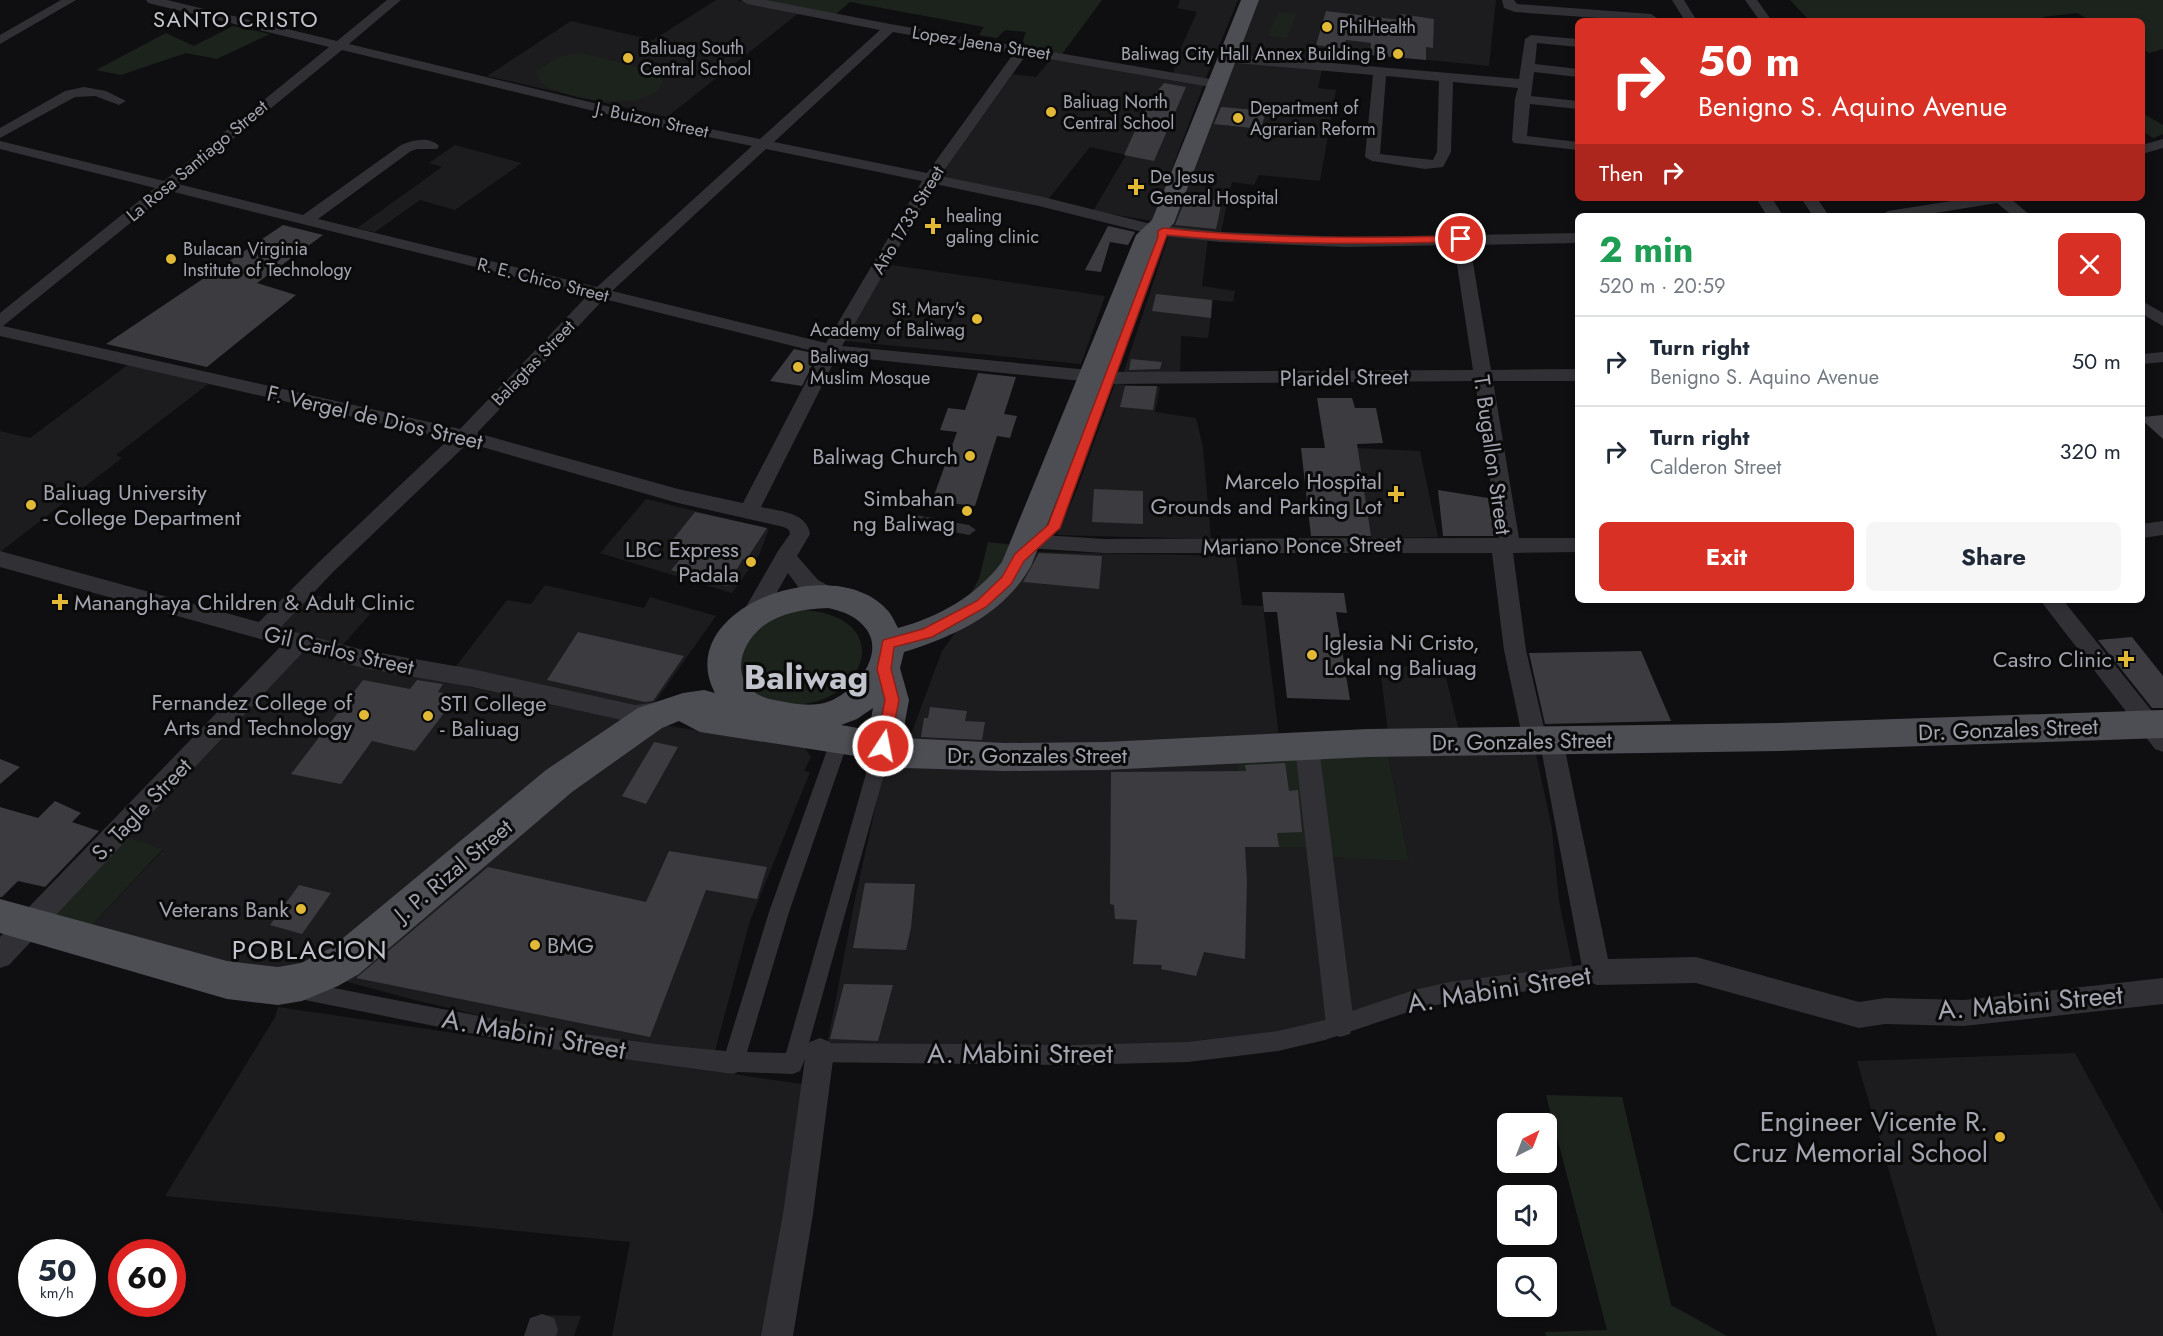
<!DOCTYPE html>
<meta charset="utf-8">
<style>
body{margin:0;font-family:Jost,sans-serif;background:#f6f6f7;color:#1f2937;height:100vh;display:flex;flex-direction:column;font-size:22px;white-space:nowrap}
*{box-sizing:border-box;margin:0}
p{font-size:20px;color:#747a83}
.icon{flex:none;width:33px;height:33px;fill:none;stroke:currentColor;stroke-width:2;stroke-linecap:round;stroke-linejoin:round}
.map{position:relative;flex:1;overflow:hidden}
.panel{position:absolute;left:1575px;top:213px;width:570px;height:390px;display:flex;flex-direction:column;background:#fff;border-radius:9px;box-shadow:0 3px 9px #0003}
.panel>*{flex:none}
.top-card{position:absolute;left:1575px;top:18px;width:570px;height:183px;border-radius:9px;box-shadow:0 3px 9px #0003;background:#d93025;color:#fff;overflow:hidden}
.needle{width:39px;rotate:42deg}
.fabs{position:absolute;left:1497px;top:1113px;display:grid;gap:12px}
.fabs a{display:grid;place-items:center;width:60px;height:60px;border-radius:9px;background:#fff;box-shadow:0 3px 9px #0003;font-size:30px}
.speed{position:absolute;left:18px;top:1239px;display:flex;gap:12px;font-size:30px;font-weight:700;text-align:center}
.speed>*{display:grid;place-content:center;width:78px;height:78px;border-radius:50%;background:#fff;box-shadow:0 3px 9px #0003;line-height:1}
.speed small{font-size:15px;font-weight:400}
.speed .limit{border:9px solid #d22;background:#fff;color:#111}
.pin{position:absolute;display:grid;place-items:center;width:51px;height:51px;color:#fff;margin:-26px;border:3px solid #fff;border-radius:50%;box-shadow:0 2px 6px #0007}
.me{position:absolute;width:66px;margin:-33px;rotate:11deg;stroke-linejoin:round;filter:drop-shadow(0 0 4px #0008)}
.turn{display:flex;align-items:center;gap:21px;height:126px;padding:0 24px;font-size:27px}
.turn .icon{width:78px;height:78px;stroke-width:2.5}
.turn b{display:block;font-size:42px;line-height:51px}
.then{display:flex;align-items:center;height:57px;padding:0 24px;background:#0003;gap:12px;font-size:22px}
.round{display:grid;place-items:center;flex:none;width:63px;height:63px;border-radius:9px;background:#f6f6f7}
.overview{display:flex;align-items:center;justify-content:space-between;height:102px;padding:0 24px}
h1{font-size:36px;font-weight:700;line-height:45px;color:#1e9e55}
.button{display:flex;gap:12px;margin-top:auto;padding:12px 24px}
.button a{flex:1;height:69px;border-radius:9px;background:#d93025;color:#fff;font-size:24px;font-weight:700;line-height:69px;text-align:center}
.button a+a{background:#f6f6f7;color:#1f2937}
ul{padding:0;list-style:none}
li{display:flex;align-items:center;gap:18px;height:90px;padding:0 24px;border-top:2px solid #e0e1e3}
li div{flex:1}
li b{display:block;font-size:22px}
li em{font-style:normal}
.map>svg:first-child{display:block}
.built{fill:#1c1b1d}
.green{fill:#1c231d}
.building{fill:#3c3c40}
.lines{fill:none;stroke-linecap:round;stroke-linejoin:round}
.pedestrian{fill:#313135;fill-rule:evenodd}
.minor{fill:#313135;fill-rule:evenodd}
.primary{fill:#4d4e54;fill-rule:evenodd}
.route{fill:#d93025;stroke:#8d1f18;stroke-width:1.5}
.poi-dot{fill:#e1b936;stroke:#0b0a0b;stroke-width:2}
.labels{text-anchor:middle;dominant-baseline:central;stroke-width:6;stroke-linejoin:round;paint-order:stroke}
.far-poi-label{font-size:18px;fill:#a2a5b0;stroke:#0b0a0b;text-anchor:start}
.far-street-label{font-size:18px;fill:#a2a5b0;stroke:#0b0a0b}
.far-quarter-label{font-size:22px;letter-spacing:1.5px;fill:#c2c4cd;stroke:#0b0a0b}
.street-label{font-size:22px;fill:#a2a5b0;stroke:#0b0a0b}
.poi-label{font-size:22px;fill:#a2a5b0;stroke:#0b0a0b;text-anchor:end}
.quarter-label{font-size:26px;letter-spacing:1.5px;fill:#c2c4cd;stroke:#0b0a0b}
.near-street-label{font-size:27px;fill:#a2a5b0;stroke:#0b0a0b}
.near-poi-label{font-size:27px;fill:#a2a5b0;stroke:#0b0a0b;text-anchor:end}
.town-label{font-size:34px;font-weight:bold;fill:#c2c4cd;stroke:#0b0a0b}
</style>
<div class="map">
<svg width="2163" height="1336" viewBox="0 0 2163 1336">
<rect width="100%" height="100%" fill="#0f0f11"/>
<!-- built -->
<path class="built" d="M716,0h20l64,12 -133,105 -180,-41 84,-55 82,19z
M1180,0h58l-33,80 -32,-6 6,-22 18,-40 -20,-4z
M1256,0h240l-7,66 -162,-16 1,12 -93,-6z
M1052,58l152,26 -52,137 -59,-10 33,-56 -36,-8 -43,54 -109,-24 75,-103 23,3z
M1232,61l90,9 -4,18 18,2 -16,91 -61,-6 -5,10 -22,-3 -11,50 -52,-3z
M455,145l67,18 -67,47 -35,-10 -45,32 -18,-4 85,-61 -13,-4z
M1169,235l39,3 -6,48 33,5 -2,11 -20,-2 -5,38 -27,-2 -1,38h-57z
M885,264l220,32 -24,68 -236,-23z
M129,364l79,20 -92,71 6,3 -122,94v-121l30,7z
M1115,384l45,3 -5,25 41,6 7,29 8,92 -154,-4 21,-48z
M1357,448l63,3 18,86 -67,1z
M646,499l123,30 -10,26 -27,38 -132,-40z
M1033,552l203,4 6,49 21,1 16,130 -123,8 -249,1 35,-94 16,-22z
M545,585l99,23 6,-11 66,19 -63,89 -11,3 -189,-38 54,-70 24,4z
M308,593l64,19 -31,35 -70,-16z
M299,650l328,71 -292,230 -25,13 -47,8 -173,-45 73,-77 -43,-15z
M1443,665l16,66 -71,2 -8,-66z
M657,724l148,24 6,9 -7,14 6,1 -60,149 -37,137 -129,-18 -169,-40 -71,-19 129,-117z
M1535,749l17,80 7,72 14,68 -298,68 -109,10 -339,-2 28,-146 31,-140 351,-1 93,89 79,14 -21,-107z
M278,1007l537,79 -28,250h-175l18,-94 -465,-46 110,-179z
M2075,1053l88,161v122h-226l-80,-275z
M546,1315l35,1 -7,20h-37z"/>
<!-- green -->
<path class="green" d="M762,0h340l-40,54 -41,-8 5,-14 -21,-2 -8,8 -18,-3 5,-8 -134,-25 -15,13z
M1790,0h373v49l-14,4 -7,-4v-28h-51l-14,-8 -34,4 6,4h-239z
M1278,12l18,2 -9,24 -19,-2z
M233,26l37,8 -53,25 -31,-6 -65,22 -25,-5 70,-37 28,13z
M571,54h15l71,18 6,9c-9,35 -106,18 -124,0l-3,-10 21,-13z
M2142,113l21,12v9l-10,4 -11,-7z
M988,542l26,3 -22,35 -27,23 14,-24z
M801,610c102,5 62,103 -17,94 -6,0 -14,0 -19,-2 -8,-3 -17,-14 -25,-20l-1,-31c22,-26 27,-33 62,-41z
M1388,754l21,107 -79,-4 -1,-10h-83l-9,-89z
M120,835l43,14 -73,78 -44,-13z
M1546,1095l76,2 49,208 56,31h-181l-1,-4 62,-2z"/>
<!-- building -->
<path class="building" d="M1326,11l74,9 1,-6 33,5 -1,29 -7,-1v13l-56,-5 1,-12 -25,-3 -3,9 -27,-4z
M1164,83l22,4 -32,74 -30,-6 24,-53z
M1221,107l45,4 -5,18 -47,-5z
M1187,196l35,5 -6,28 -41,-4z
M283,225l40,10 -66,48 39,12 -89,72 -101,-23z
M1108,226l27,6 -7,13 -18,-3 -9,30 -16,-2z
M1156,294l56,6 -1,18 -59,-7z
M794,349l24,5 -16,32 -32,-5z
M1131,359l31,3 -2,7 -31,1z
M978,373l38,4 -12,37 13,2 -7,22 -13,-2 -22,70 -43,-5 25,-69 -17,-2 8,-22 17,2z
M1125,386h32l-4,24 -33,-3z
M1317,398h35l3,10h21l7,35 -26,1 14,92h-60l-10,-88h24z
M2163,415v24l-21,-19v-3z
M1094,489l49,2v33l-51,-2z
M1438,490l50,8 6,38h-51z
M695,512l72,16 -21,32 -3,-1 -16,27 -56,-16 20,-23 -20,-5z
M1039,553l63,3 -3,33 -76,-7z
M1262,592l82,1 3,20 -11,-1 14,88 -63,-2 -10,-86h-13z
M578,632l106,24 -31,45 -8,1 -98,-22z
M2132,637l31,39v32h-11l-54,-68z
M1641,651l30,70 -126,3 -16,-71z
M363,680l47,9 7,-9 26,4 -5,8 19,4 -42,55 -43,-10 -31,43 -50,-10z
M930,707l37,4 -2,10 20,1 -3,18 -61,-3 3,-19h4z
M654,742l24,5 -32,57 -24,-8z
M0,759l20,8 -20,17z
M1285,763l4,28 9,-1 4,42 -25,1 2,14h-34l2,34 -2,78 -41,-7 -8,24 -35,-7 1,-4 -29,-1 4,-44 -22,-1 -1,-14 -4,-1 1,-132 135,-1 -1,-6z
M55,801l26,12 -9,9 27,9 -54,56 -27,-6 -16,16h-2v-90l38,11z
M669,851l98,16 -10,32 -51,-9 -56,147 -294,-59 132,-111 158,35z
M865,883l50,1 -4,44 -5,22 -53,-2z
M299,885l32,8 -29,41 -32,-9z
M844,984l49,1 -15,56 -48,-2z"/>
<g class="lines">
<!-- pedestrian -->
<path class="pedestrian" d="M916,515l53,10 7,5 -7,5 -58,-11 -2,-4 2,-4z
M840,732l6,2 3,5 -60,173 -42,140 39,1 88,-307 3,-5 6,-2 6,2 3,5 -83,297 260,2 119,-3 90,-11 47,-11 89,-30 36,-8 147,-19 7,2 3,7 -3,7 -7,2 -147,21 -36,8 -89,30 -47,11 -90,11 -119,3 -257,-3 -7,-3 -5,12 -7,3 -55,-2 -5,2 -189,-26 -254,-51 -3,-7 3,-7 7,-2c143,27 284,58 429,70l43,-139 62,-173 3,-5z"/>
<!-- minor -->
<path class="minor" d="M61,0h15l-76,44v-9z
M146,0h21l170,41 50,-41h14l-52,44 307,74 104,21 120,-109 -133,-26 -6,-4h25l124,24 326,56 7,4 -7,4 -190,-33 -86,121 99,20 116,29 65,7 126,5 232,-4v10l-108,2 21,125 87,-1v12h-85l26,157h59v14l-65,1 13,97 19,82 6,-2 8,3 4,7 45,219 88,-2 163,45 26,-4 79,2 199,-22v26l-199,22 -79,-2 -26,4 -163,-45 -99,2 -10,-4 -4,-9 -42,-224 -6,2 -8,-3 -4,-7 -19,-90 -12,-97h-388l-77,-5 -7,-2 -3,-5 3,-5 7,-2 77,5 395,-1 -24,-157 -365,3 -273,-28 -76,151c18,4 46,5 49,27l-13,22 21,24 18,10 3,6 -3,6 -8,2 -26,-12 -14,-19 -30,52 -8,2 -8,-2 -3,-6 39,-68 12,-17 -1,-4 -5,-3 -106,-24 -210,-60 -135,129 -53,56 83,22 109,19 163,36 25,-3 8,2 4,7 -4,7 -33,5 -163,-36 -109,-19 -59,-17 -295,314 -9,3v-31l282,-292 -282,-78v-16l259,71 60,-60 130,-123 -449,-103v-23l155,-125 -155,-39v-8l164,40 165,-134 -181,-44zM893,32l121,21 -87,120 -153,-31zM342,50l314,76 96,20 -155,141 -279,-68 93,-68 6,-2h20l2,-3c-10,-10 -26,-6 -38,-1l-98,70 -125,-31zM766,149l156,32 -96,162 -214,-52zM935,184l104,22 116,29 65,7 126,5 108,-2 19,125 -363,2 -268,-26zM170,191l418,104 -128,134 -457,-103zM604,299l217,54 -78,150 -65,-14 -201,-56z
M1502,0h12l3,4 134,10 6,4 -3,3h-14l-125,-9 -11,-4z
M1672,0h12l13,21h-12z
M1745,0h12l15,21h-12z
M1531,35l47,4v8l-41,-4 -2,21 43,5v8l-44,-5 -3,24 47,5v8l-48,-5 -3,32 51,6v8l-64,-7 -2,-3 3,-41 3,-11 -65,-6 -2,70 -8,15 -18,2 -53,-8 -7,-4 8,-82 -148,-13 -7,-4 7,-4 294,25 6,-40zM1386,76l53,5 -2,71 -4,8 -53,-6z
M84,87l22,4 20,10 -7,4 -24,-9 -20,1 -75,41v-10l65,-37z
M2163,139v9l-21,6v-9z
M1756,198h16l11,18h-16z
M1801,198h16l12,18h-16z
M1970,198h40l21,18h-18l-16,-13 -80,13h-37l8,-5z
M2142,301l21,12v13l-21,-12z
M2163,352v10l-21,2v-10z
M2163,521v14l-21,3v-14z
M2040,600h23l100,125v27l-8,-3z
M1307,737l8,3 4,7 35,277 -4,10 -10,3 -10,-3 -4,-10 -31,-277 4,-7z
M820,1038l10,4 4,10 -21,162 -20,122h-32l22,-122 23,-162 4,-10z
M542,1314l12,4 4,12 -2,6h-32l6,-18z"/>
<!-- primary -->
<path class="primary" d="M1241,0h18l-85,223 -15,15 -128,328c-27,48 -76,70 -127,86l-4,16 9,32 -7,38 103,5 100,-1 263,-13 411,-6 384,-13v28l-384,13 -411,6 -263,13 -100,1 -100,-3 -24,-8 -181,-28 -21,-11 -17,7 -90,64 -213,182 -21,12 -36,15 -24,4 -51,-6 -227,-66v-34l227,62 51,6 23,-4 30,-15 215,-178 92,-62 45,-15 21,-3 11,3c-45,-85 122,-145 174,-81 4,5 6,11 9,16 41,-11 78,-32 104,-66l134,-327 16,-15zM828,608c15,3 30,9 39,22 19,28 -17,67 -43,73 -16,4 -34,0 -50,-3 -43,-8 -41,-50 -11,-74 19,-14 42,-17 65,-18zM873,708l-4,22 -28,-5 16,-6z"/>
</g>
<!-- route -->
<path class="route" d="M1163,228c99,11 198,10 298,8l5,3 -5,3c-98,2 -196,3 -294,-7l-107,293 -36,33 -13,23 -25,23 -54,30 -38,10 -3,22 8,31 -9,46 -2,4h-10l-2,-4 9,-46 -8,-31 6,-29 40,-11 54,-28 25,-24 13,-23 33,-29 110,-288v-6z"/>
<!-- markers -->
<g class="poi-dot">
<circle cx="1327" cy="27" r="6"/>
<circle cx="1398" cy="54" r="6"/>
<circle cx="628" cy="58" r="6"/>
<circle cx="1051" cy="112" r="6"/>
<circle cx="1238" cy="118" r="6"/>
<path d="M1133 178h6v6h6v6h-6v6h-6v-6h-6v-6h6z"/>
<path d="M930 217h6v6h6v6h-6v6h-6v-6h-6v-6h6z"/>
<circle cx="171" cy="259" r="6"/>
<circle cx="977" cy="319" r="6"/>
<circle cx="798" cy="367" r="6"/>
<circle cx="970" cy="456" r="6"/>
<path d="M1393 485h6v6h6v6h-6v6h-6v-6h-6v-6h6z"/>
<circle cx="31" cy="505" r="6"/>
<circle cx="967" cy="511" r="6"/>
<circle cx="751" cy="562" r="6"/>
<path d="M57 593h6v6h6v6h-6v6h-6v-6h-6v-6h6z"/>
<circle cx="1312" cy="655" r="6"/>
<path d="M2123 650h6v6h6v6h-6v6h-6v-6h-6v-6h6z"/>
<circle cx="364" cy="715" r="6"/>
<circle cx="428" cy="716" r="6"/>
<circle cx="301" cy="909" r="6"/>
<circle cx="535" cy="945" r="6"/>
<circle cx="2000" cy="1137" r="6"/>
</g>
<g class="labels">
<!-- far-poi labels -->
<g class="far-poi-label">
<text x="1339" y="27">PhilHealth</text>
<text x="640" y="48">Baliuag South<tspan x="640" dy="21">Central School</tspan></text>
<text x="1386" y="54" text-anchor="end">Baliwag City Hall Annex Building B</text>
<text x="1063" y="102">Baliuag North<tspan x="1063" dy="21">Central School</tspan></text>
<text x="1250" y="108">Department of<tspan x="1250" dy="21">Agrarian Reform</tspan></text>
<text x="1150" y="177">De Jesus<tspan x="1150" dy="21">General Hospital</tspan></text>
<text x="946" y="216">healing<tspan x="946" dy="21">galing clinic</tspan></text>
<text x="183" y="249">Bulacan Virginia<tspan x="183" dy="21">Institute of Technology</tspan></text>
<text x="965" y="309" text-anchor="end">St. Mary's<tspan x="965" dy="21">Academy of Baliwag</tspan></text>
<text x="810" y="357">Baliwag<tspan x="810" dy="21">Muslim Mosque</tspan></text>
</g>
<!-- far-street labels -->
<g class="far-street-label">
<text transform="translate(981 43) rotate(9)">Lopez Jaena Street</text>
<text transform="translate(652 120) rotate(12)">J. Buizon Street</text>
<text transform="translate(197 161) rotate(-40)">La Rosa Santiago Street</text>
<text transform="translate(908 220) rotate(-59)">Año 1733 Street</text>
<text transform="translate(543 280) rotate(14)">R. E. Chico Street</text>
<text transform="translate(533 363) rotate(-46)">Balagtas Street</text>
</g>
<!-- far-quarter labels -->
<g class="far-quarter-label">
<text x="236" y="19">SANTO CRISTO</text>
</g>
<!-- street labels -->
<g class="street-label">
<text transform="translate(1344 377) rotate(-1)">Plaridel Street</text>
<text transform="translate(375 417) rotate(13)">F. Vergel de Dios Street</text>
<text transform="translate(1493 455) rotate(82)">T. Bugallon Street</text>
<text transform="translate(1302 545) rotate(-1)">Mariano Ponce Street</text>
<text transform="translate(339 650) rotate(13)">Gil Carlos Street</text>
<text transform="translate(2008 729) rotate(-2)">Dr. Gonzales Street</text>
<text transform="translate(1522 741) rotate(-1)">Dr. Gonzales Street</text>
<text x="1037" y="755">Dr. Gonzales Street</text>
<text transform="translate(141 809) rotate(-46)">S. Tagle Street</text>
<text transform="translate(453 870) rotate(-40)">J. P. Rizal Street</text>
</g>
<!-- poi labels -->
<g class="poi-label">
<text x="958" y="456">Baliwag Church</text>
<text x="1382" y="481">Marcelo Hospital<tspan x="1382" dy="25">Grounds and Parking Lot</tspan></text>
<text x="43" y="492" text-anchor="start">Baliuag University<tspan x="43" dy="25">- College Department</tspan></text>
<text x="955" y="498">Simbahan<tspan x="955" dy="25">ng Baliwag</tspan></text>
<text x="739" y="549">LBC Express<tspan x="739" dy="25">Padala</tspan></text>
<text x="74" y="602" text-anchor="start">Mananghaya Children &amp; Adult Clinic</text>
<text x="1324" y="642" text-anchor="start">Iglesia Ni Cristo,<tspan x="1324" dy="25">Lokal ng Baliuag</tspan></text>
<text x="2112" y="659">Castro Clinic</text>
<text x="352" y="702">Fernandez College of<tspan x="352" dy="25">Arts and Technology</tspan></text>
<text x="440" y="703" text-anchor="start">STI College<tspan x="440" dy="25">- Baliuag</tspan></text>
<text x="289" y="909">Veterans Bank</text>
<text x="547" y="945" text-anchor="start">BMG</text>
</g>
<!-- quarter labels -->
<g class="quarter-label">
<text x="310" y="950">POBLACION</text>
</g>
<!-- near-street labels -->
<g class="near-street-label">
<text transform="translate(1499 989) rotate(-9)">A. Mabini Street</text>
<text transform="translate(2030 1002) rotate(-5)">A. Mabini Street</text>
<text transform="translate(534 1034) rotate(10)">A. Mabini Street</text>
<text x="1020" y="1053">A. Mabini Street</text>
</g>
<!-- near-poi labels -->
<g class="near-poi-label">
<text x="1988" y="1121">Engineer Vicente R.<tspan x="1988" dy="31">Cruz Memorial School</tspan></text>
</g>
<!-- town labels -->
<g class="town-label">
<text x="806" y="677">Baliwag</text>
</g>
</g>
</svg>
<div class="fabs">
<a><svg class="needle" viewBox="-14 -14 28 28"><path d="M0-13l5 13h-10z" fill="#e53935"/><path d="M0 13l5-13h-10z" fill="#747a83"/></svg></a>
<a><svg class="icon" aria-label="sound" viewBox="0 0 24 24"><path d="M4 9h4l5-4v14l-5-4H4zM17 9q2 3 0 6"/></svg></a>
<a><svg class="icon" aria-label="search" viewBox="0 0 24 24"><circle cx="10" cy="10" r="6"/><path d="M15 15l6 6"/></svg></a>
</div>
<div class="speed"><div>50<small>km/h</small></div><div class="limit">60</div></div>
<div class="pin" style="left:1461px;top:239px;background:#d93025"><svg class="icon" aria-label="arrive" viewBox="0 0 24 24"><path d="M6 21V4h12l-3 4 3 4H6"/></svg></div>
<svg class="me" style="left:883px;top:746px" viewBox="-20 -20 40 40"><circle r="17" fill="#d93025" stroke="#fff" stroke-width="3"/><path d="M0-11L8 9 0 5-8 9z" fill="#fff"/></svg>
<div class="top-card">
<div class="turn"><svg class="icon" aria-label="right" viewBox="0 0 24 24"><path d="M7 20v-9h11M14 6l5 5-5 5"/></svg><div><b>50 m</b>Benigno S. Aquino Avenue</div></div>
<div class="then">Then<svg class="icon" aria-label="right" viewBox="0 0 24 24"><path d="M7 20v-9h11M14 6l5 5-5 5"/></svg></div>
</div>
<section class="panel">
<div class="overview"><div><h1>2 min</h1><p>520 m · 20:59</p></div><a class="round" style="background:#d93025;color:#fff"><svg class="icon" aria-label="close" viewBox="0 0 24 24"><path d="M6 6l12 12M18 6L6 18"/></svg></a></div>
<ul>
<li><svg class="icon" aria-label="right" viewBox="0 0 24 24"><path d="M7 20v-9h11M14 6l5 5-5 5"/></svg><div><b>Turn right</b><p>Benigno S. Aquino Avenue</p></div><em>50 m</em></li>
<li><svg class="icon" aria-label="right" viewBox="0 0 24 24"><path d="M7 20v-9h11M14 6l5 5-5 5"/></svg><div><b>Turn right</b><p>Calderon Street</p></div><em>320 m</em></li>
</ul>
<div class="button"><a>Exit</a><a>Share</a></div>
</section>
</div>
